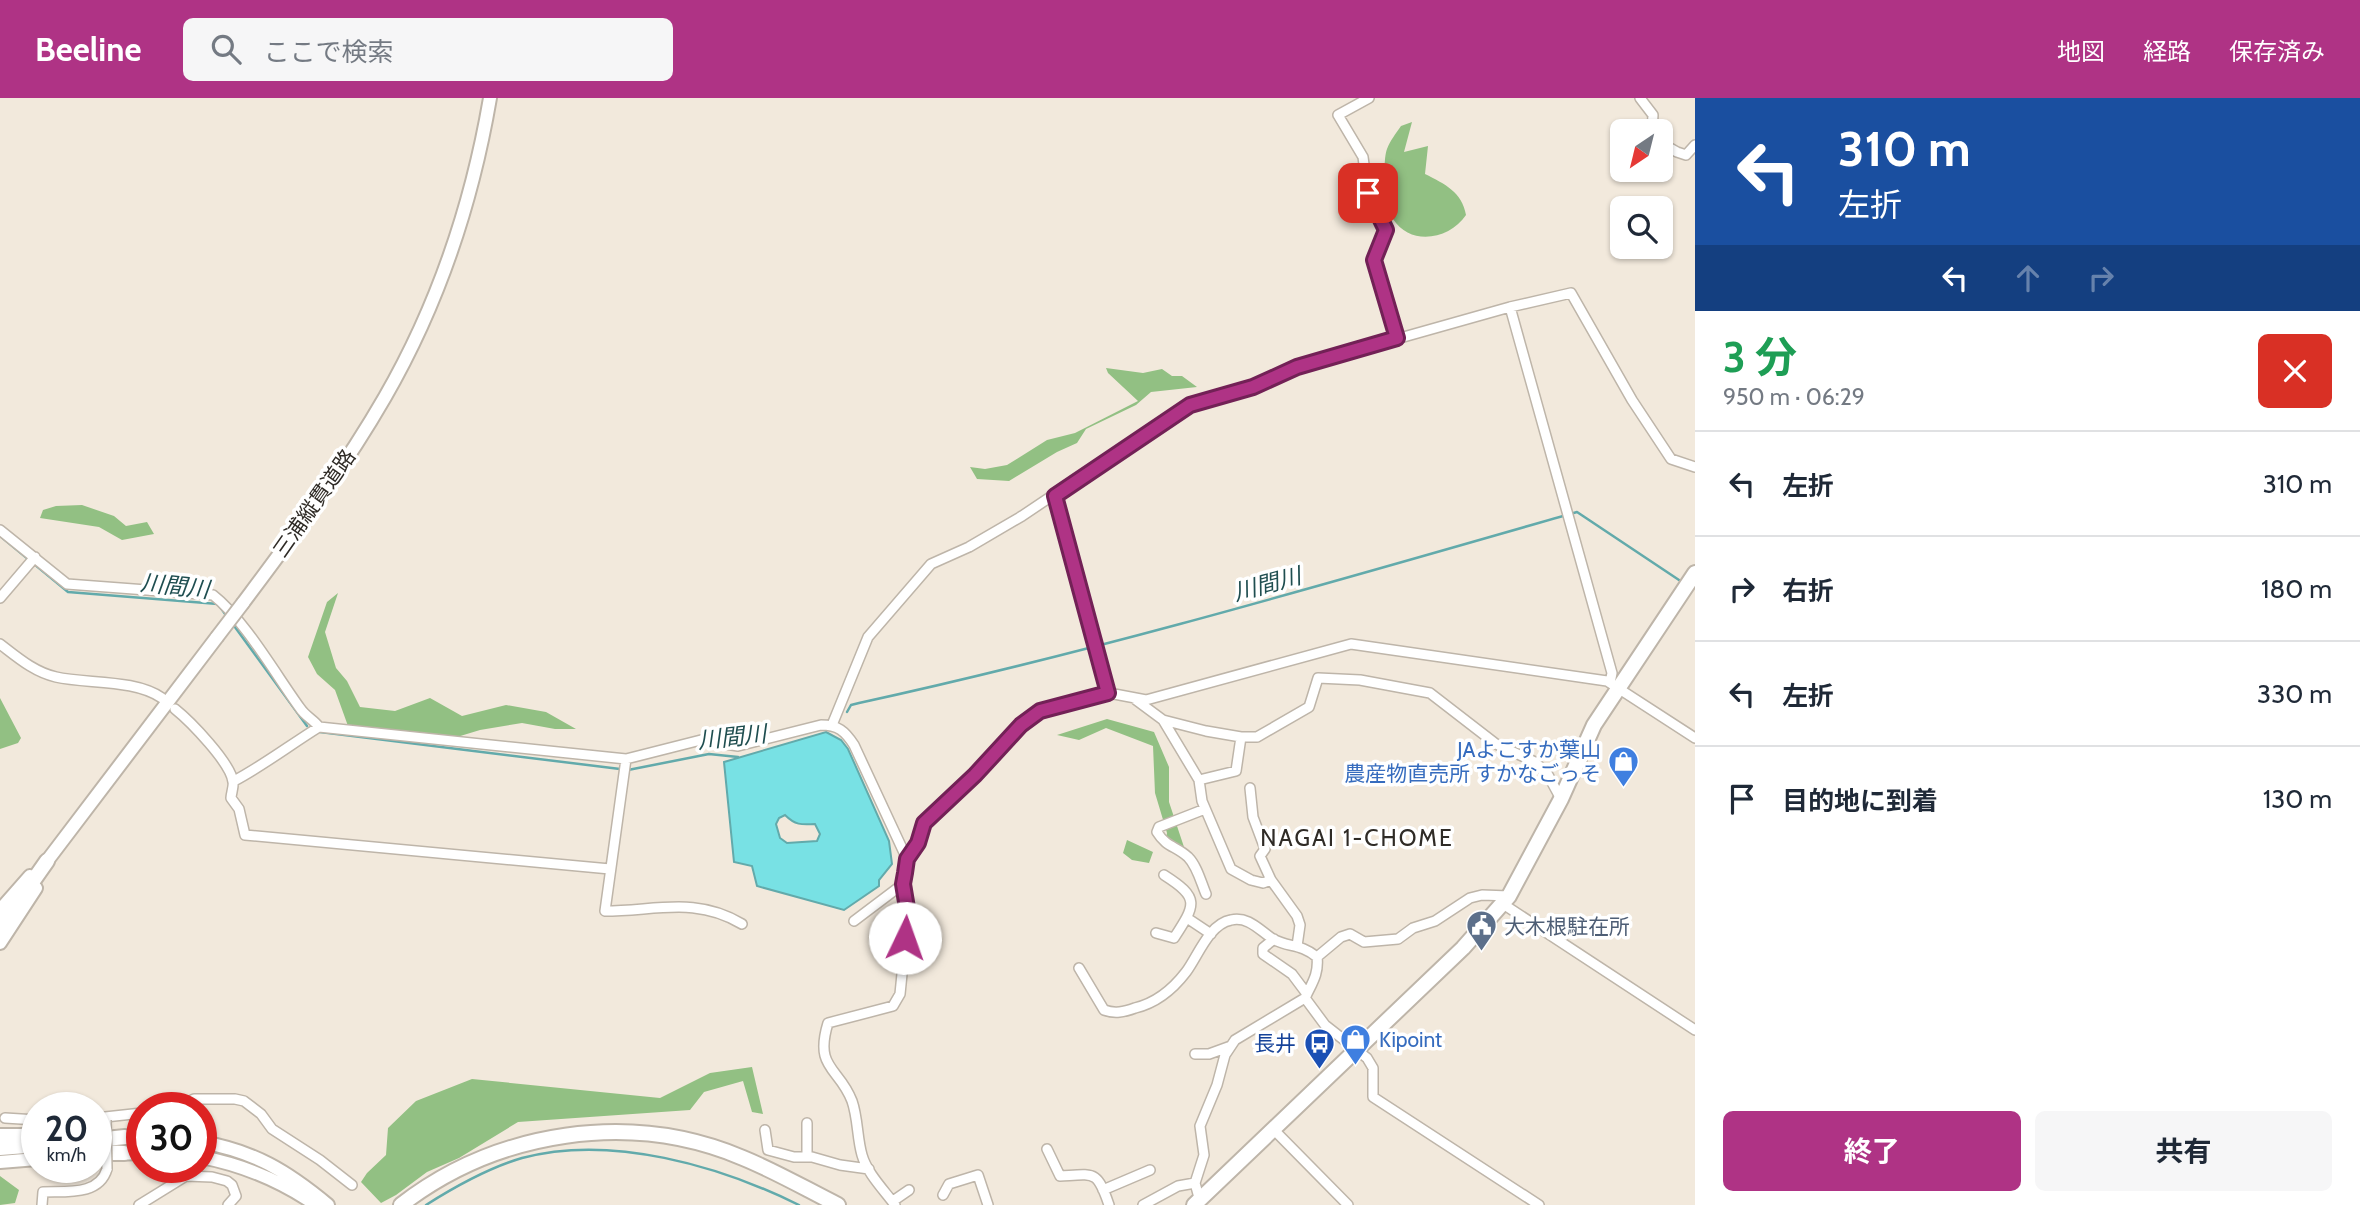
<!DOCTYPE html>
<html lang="ja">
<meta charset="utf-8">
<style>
body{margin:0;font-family:Cabin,"Noto Sans JP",sans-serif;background:#f6f6f7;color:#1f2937;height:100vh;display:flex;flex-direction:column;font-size:26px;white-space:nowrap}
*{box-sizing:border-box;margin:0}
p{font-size:23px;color:#747a83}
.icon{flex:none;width:38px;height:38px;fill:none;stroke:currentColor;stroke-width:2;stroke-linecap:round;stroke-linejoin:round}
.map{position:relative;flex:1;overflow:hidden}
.panel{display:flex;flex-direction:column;background:#fff;width:665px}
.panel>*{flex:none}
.banner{background:#1a4fa0;color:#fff;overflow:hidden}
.needle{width:46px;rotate:215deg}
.controls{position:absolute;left:1610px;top:21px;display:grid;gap:14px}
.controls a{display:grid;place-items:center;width:63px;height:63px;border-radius:10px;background:#fff;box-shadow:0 2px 5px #0004;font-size:35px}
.speed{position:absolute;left:21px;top:994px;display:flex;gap:14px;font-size:35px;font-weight:700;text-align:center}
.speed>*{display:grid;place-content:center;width:91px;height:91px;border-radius:50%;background:#fff;box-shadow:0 2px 5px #0004;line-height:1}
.speed small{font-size:18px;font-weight:400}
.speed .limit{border:10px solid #d22;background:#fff;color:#111}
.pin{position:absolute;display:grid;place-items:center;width:60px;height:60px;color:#fff;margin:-30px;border-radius:14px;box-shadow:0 4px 10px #0006}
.me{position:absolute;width:77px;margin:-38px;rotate:3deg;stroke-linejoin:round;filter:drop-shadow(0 0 5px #0008)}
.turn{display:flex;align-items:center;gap:24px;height:147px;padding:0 28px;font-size:32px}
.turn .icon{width:91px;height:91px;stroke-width:2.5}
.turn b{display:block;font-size:49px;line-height:60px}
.lanes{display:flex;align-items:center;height:66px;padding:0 28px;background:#0003;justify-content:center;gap:35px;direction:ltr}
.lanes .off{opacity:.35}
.round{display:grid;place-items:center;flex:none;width:74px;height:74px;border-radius:10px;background:#f6f6f7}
.headline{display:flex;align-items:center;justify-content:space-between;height:119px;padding:0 28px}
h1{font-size:42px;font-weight:700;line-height:52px;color:#1e9e55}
.cta{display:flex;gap:14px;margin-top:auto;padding:14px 28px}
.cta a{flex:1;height:80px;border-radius:10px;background:#af3385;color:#fff;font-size:28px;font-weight:700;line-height:80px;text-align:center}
.cta a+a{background:#f6f6f7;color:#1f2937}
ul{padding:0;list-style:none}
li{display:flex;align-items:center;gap:21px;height:105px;padding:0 28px;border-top:2px solid #e0e1e3}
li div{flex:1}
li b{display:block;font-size:26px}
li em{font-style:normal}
header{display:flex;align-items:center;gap:42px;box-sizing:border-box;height:98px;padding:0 35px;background:#af3385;color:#fff}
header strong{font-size:33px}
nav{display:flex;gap:38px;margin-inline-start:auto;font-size:24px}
.search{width:490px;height:63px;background:#f6f6f7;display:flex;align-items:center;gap:18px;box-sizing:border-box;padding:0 24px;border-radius:10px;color:#747a83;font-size:26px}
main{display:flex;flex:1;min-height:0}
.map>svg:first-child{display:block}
.forest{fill:#92c083}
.water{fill:#78e1e4;stroke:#62aaab;stroke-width:2;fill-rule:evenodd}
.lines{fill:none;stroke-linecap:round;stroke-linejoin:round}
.stream{stroke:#62aaab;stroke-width:2.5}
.minor-casing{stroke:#beb5a9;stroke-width:12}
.major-casing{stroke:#beb5a9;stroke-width:16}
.highway-casing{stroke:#beb5a9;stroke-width:18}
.minor{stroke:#fff;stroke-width:9}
.major{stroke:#fff;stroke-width:12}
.highway{stroke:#fff;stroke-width:14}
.minor-bridge-casing{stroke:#beb5a9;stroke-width:12;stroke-linecap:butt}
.major-bridge-casing{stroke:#beb5a9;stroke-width:16;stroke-linecap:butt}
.minor-bridge{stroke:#fff;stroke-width:9}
.major-bridge{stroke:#fff;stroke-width:12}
.route-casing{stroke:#722156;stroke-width:18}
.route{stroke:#af3385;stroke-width:12}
.labels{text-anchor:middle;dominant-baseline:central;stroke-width:7;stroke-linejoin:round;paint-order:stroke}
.street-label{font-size:21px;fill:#2f2b26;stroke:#fff}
.shop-label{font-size:21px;fill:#366cbe;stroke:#fff;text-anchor:end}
.service-label{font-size:21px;fill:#4e5e75;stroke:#fff;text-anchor:start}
.transit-label{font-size:21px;fill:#164399;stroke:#fff;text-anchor:end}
.water-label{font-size:23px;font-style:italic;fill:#1f4e50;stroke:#fff}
.neighbourhood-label{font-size:23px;letter-spacing:2px;fill:#2f2b26;stroke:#fff}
</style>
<header>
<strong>Beeline</strong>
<div class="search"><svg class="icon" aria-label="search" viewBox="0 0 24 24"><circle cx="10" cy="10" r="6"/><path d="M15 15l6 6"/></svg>ここで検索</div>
<nav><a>地図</a><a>経路</a><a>保存済み</a></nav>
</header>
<main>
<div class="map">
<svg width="1695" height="1107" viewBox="0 0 1695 1107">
<rect width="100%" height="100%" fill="#f2e9dc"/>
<!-- forest -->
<path class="forest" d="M1412,24l-8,30 24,-6 -3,28c20,10 37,18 41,41 -16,24 -55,32 -73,4 -8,-12 -11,-57 -6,-70 3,-8 9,-16 14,-23z
M1106,270l37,5 19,-4 10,7h10l15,11 -46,5 -15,13 -50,24 -9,14 -20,9 -48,29 -32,-2 -7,-12 15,2 22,-4 40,-25 28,-7 63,-32 -30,-28z
M82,407l32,11 12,10 21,-4 7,12 -32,6 -23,-13 -59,-9 3,-8 13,-4z
M343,480l-18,54 11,36 11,13 13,26 35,4 35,-13 32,18 44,-11 40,7 30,17h-21l-33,-6 -42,7 -23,7 -41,-5h-43l-25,-6 -13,-36 -18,-16 -9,-17 19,-55 11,-9z
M0,600l21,40 -3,5 -18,6z
M1107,621l47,13 15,35v35l17,51 -20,-14 1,-6 -12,-40 -2,-47 -47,-18 -27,12 -22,-5z
M1127,742l26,12 -4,11 -17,-3 -9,-7z
M752,969l11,47 -11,-2 -9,-31 -39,11 -14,18 -172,12 -59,36 -32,14 -31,23 -15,8 -20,-21 6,-9 19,-18 2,-27 28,-27 56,-22 188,19 50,-25z
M0,1078l19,14 -4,13 -15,2z"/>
<!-- water -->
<path class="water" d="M826,634l15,8 7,9 41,92 3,23 -13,16v6l-35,24 -87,-24 -5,-20 -18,-4 -10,-100zM785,717c10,10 16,10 30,9l5,10 -3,7 -30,2 -7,-5 -4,-14 3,-6z"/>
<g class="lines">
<!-- stream -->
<path class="stream" d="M0,438l68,56 150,12 10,14
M232,525l75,103
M847,614l4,-7 8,-2c243,-53 480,-123 718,-191l102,68
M320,634l300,37
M628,672l81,-16 29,3
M426,1107c30,-19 62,-37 96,-47 89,-24 198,8 277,47"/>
<defs>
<path id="minor" d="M1369,0l-31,17 25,42 5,36 18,37 -12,30 23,78
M1640,0l13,17 -1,16
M1661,45l16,9 9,3 9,-10
M1510,209l102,366 -2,10
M1055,398l54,197
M0,432l67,54 146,11c31,24 63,80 87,113 5,8 14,12 19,19
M0,500l35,-41
M0,546c17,13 34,28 56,33 31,7 79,2 106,21
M1136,602l27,20 43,11 35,6h16l52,-30 9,-29 42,2 70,13 66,51 39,18 13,13 13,24
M175,611c15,12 56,54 58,73 1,4 -2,12 -2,16l8,11 6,26 365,34
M1163,622l36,60 3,21 29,68 20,11 12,3 8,-3
M832,627l36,-88 63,-73 38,-17 53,-31 146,-98 22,-13 63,-18 44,-20 213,-60 61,-14 61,107 39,59 24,8
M626,661l-21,152c50,0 91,-15 137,13
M1199,682l37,-9 5,-34
M234,683c30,-16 56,-36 85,-54l307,32 75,-19 37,6 83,-21c17,0 24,6 33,20l53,114
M1250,690l3,29 12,32 -5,7 11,24 26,36 3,9 -3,21
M1205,711l-46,18 -2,5c9,15 19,14 31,25 9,9 13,25 18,37
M1503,806l192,126
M1187,820l24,16
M854,823l49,-37 4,-25 11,-16 6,-20 51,-48 46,-50 19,-14 69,-18 37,7 205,-56 256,37 88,57
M1156,835l18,5c22,-34 26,-40 -10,-63
M1274,841l-11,9v6l29,20 15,20
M1317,859l24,-20 9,-3 14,8 34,-3 15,-11 22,-7 35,-23 12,-3 27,1
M1079,870l25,42c11,4 20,2 31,-2 21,-5 38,-19 51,-36 12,-16 23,-48 45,-52 18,-4 29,11 42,19 16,9 27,4 44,18 2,17 -5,26 -12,41l20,27 42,33 6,10v29l166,108
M1195,956h14l22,-8
M178,1010l16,-9h41l9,2 17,13 11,15 48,31 32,25
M5,1020l32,2
M96,1020l46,-5
M1273,1031l75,76
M765,1032l3,20 26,7h18l28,8 29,4
M1047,1051l13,27c35,-2 37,-6 49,29
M807,1059v-34
M1103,1092l47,-20
M943,1097l6,-11 29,-9 10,30
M1202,1100l-4,-4 -3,-11 9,-28 -4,-29 17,-41 8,-30 10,-15 70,-42
M893,1103l16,-11
M42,1107l1,-13c23,-1 56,4 64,-23
M139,1107l47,-29 26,1 15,4 5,4 4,11 -8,9
M895,1107c-11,-15 -28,-32 -33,-50 -5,-17 -4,-37 -10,-54 -13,-34 -38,-32 -24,-78l65,-17 7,-12 8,-80 -5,-30
M1143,1107l35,-19 17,-3"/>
<path id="major" d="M243,505c50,-67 100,-133 142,-206 53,-92 87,-194 105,-299
M47,763l170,-224
M0,812l30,-34
M0,845l36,-55
M0,1037h37
M118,1039h24
M201,1044c53,9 86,29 127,63
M114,1056l28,-1
M201,1059c42,8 80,24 115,48
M0,1064l37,-3"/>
<path id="highway" d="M0,830l47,-67
M96,1042l29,-3
M0,1050l37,-3
M96,1054l28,1
M401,1107c96,-74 229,-95 342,-47 32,13 63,31 95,47
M1194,1107l269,-257 46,-52 52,-97 33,-74 101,-152"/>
</defs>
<!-- minor casing -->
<use href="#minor" class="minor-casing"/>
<!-- major casing -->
<use href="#major" class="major-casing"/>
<!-- highway casing -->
<use href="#highway" class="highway-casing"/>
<!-- minor -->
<use href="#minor" class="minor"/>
<!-- major -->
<use href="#major" class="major"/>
<!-- highway -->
<use href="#highway" class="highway"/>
<defs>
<path id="minor-bridge" d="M106,1022l1,49"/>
<path id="major-bridge" d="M217,539l26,-34"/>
</defs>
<!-- minor-bridge casing -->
<use href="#minor-bridge" class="minor-bridge-casing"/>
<!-- major-bridge casing -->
<use href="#major-bridge" class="major-bridge-casing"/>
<!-- minor-bridge -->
<use href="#minor-bridge" class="minor-bridge"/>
<!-- major-bridge -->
<use href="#major-bridge" class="major-bridge"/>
</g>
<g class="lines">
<defs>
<path id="route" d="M905,840l3,-24 -5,-30 2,-11 2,-14 11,-16 6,-20 51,-48 46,-50 19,-14 68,-18 -53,-197 135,-91 63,-18 44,-20 100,-29 -23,-78 12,-30 -18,-37"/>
</defs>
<!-- route casing -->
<use href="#route" class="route-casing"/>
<!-- route -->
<use href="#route" class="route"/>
</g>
<!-- icons -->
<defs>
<symbol id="shop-pin" viewBox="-11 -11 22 30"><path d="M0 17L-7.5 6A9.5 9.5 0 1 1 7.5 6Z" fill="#3f7fe0" stroke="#fff"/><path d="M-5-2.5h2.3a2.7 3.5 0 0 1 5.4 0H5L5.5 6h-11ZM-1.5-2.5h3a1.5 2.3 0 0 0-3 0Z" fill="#fff"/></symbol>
<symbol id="civic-pin" viewBox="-11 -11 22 30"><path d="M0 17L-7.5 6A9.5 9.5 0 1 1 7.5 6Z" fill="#5c6f8a" stroke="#fff"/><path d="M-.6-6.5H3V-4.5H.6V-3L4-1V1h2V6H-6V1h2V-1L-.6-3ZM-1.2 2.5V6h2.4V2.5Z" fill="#fff"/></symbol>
<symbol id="bus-pin" viewBox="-11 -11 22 30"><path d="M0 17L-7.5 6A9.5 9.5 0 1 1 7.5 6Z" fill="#1a4fb4" stroke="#fff"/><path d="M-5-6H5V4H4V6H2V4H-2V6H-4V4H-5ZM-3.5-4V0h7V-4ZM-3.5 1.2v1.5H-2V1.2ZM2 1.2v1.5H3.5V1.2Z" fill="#fff"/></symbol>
</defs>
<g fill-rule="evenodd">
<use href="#shop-pin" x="1606" y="646" width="35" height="47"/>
<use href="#civic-pin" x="1464" y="810" width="35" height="47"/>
<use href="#shop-pin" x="1338" y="924" width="35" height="47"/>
<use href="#bus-pin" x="1302" y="928" width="35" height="47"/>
</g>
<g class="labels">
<!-- street labels -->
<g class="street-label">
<text transform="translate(314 405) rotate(-55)">三浦縦貫道路</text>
</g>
<!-- shop labels -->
<g class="shop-label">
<text x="1601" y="651">JAよこすか葉山<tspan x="1601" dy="24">農産物直売所 すかなごっそ</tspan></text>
<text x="1379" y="941" text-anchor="start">Kipoint</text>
</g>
<!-- service labels -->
<g class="service-label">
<text x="1504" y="828">大木根駐在所</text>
</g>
<!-- transit labels -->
<g class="transit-label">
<text x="1296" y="945">長井</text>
</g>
<!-- water labels -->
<g class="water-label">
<text transform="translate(1267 486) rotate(-15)">川間川</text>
<text transform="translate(175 488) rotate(6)">川間川</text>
<text transform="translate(732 639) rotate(-6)">川間川</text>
</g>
<!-- neighbourhood labels -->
<g class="neighbourhood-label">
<text x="1357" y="740">NAGAI 1-CHOME</text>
</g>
</g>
</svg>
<div class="controls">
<a><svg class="needle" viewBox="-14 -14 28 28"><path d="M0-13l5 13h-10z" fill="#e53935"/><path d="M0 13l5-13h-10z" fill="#747a83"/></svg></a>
<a><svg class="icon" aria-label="search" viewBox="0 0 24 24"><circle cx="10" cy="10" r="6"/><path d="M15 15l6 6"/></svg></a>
</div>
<div class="speed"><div>20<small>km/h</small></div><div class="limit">30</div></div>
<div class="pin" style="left:1368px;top:95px;background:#d93025"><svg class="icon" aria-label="arrive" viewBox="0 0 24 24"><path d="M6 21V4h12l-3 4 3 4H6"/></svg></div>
<svg class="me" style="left:905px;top:840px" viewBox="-20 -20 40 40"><circle r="19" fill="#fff"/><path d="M0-13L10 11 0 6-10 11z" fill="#af3385"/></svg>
</div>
<section class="panel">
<div class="banner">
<div class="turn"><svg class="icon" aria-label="left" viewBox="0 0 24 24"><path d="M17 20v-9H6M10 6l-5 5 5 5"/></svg><div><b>310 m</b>左折</div></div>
<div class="lanes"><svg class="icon" aria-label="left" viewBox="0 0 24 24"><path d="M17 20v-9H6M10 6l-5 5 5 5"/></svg><svg class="icon off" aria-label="ahead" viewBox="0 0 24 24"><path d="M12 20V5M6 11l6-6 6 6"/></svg><svg class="icon off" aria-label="right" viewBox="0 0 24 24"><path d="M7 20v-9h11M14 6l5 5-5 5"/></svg></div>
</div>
<div class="headline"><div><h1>3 分</h1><p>950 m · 06:29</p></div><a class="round" style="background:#d93025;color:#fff"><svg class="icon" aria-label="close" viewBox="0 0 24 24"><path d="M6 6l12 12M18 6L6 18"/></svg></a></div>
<ul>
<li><svg class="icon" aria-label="left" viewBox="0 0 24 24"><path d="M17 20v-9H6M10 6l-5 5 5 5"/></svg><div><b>左折</b></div><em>310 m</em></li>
<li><svg class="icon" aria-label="right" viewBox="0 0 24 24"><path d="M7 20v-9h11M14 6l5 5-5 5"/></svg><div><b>右折</b></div><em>180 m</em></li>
<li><svg class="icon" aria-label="left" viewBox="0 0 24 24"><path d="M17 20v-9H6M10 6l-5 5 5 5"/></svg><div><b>左折</b></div><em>330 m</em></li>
<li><svg class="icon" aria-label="arrive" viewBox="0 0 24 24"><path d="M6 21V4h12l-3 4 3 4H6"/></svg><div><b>目的地に到着</b></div><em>130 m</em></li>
</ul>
<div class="cta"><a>終了</a><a>共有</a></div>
</section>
</main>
